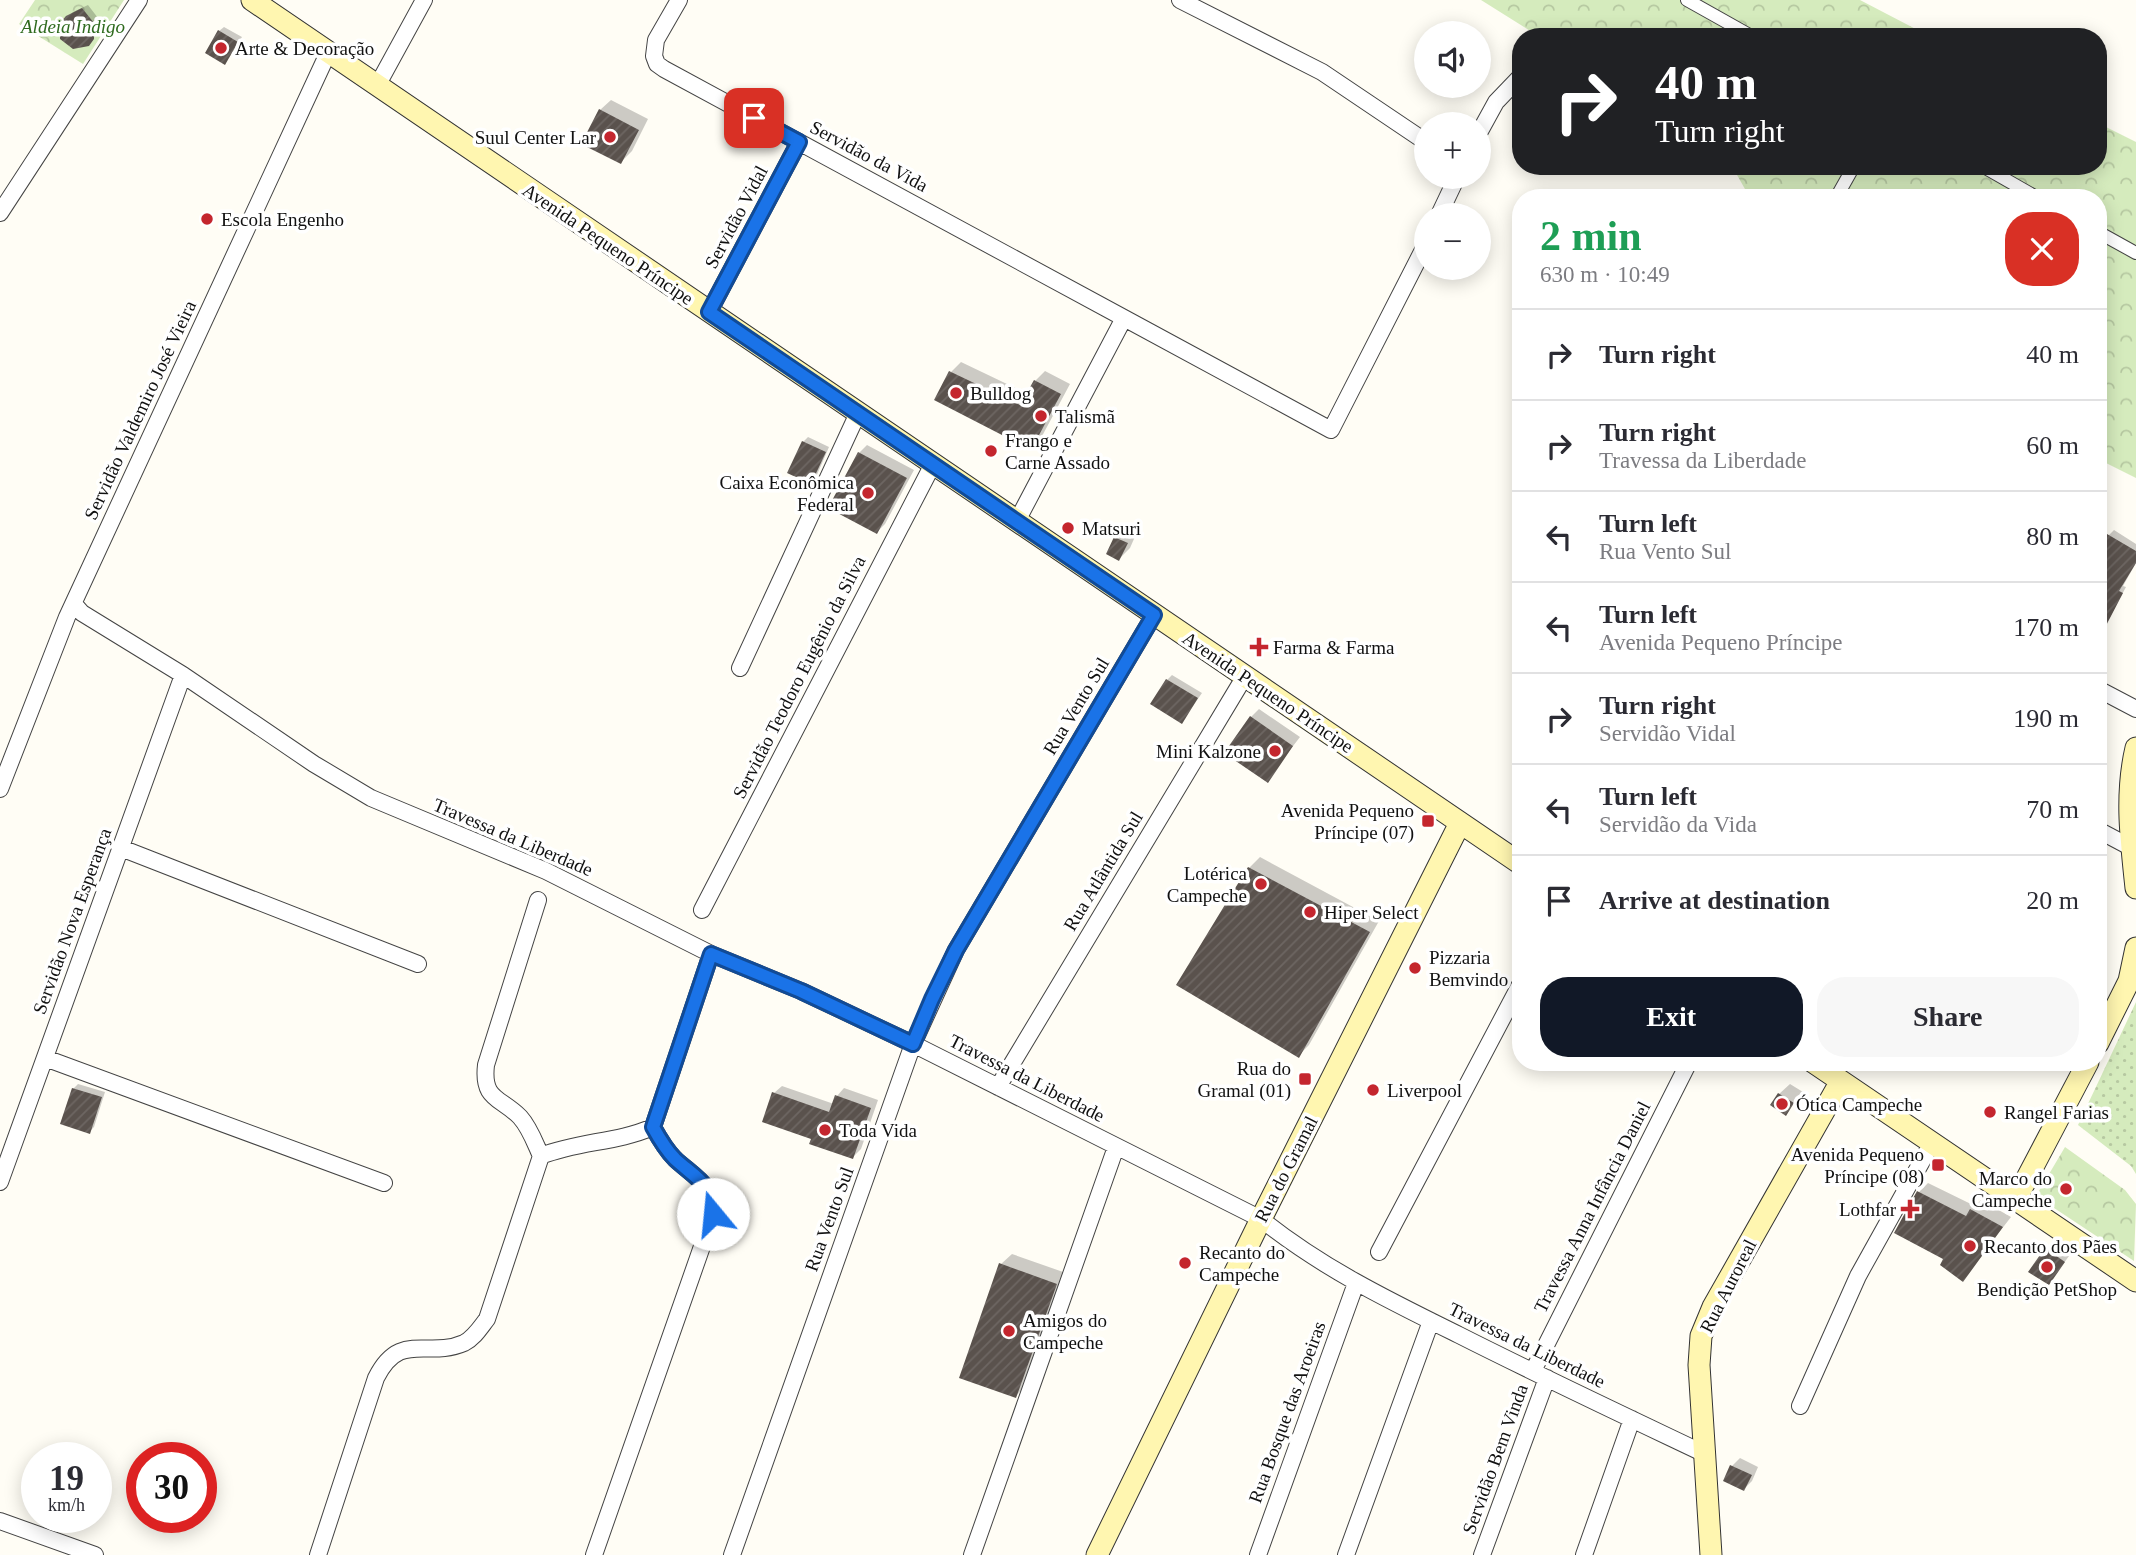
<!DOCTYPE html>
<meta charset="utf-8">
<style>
body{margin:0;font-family:"Times New Roman",serif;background:#f7f7f7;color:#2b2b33;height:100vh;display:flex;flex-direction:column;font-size:26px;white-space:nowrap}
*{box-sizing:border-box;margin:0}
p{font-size:23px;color:#7c7c81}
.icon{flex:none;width:38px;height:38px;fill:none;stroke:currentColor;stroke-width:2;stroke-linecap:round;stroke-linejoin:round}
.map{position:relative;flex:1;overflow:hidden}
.details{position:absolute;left:1512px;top:189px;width:595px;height:882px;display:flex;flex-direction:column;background:#fff;border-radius:28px;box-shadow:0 4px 18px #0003}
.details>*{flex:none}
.hud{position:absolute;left:1512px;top:28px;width:595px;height:147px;border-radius:28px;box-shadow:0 4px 18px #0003;background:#202124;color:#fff;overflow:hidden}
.tools{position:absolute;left:1414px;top:21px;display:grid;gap:14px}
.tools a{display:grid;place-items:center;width:77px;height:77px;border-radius:50%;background:#fff;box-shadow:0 4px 18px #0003;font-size:35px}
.speed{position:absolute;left:21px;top:1442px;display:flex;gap:14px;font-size:35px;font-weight:700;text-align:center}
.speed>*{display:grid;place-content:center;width:91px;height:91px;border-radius:50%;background:#fff;box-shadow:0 4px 18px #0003;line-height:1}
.speed small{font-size:18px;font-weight:400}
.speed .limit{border:10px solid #d22;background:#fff;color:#111}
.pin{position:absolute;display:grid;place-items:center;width:60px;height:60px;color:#fff;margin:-30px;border-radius:14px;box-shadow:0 4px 10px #0006}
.me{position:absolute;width:77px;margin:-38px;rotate:343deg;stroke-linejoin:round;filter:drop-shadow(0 0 5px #0008)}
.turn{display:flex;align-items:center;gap:24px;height:147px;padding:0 28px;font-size:32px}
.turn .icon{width:91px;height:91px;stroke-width:2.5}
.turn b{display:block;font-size:49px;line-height:60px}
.round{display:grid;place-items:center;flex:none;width:74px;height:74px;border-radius:28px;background:#f7f7f7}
.head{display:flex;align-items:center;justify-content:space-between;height:119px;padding:0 28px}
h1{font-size:42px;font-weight:700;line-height:52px;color:#1e9e55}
.primary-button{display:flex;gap:14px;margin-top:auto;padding:14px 28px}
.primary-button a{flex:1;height:80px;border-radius:28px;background:#111827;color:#fff;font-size:28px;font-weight:700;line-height:80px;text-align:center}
.primary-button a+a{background:#f7f7f7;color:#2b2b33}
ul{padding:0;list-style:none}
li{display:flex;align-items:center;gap:21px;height:91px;padding:0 28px;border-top:2px solid #e1e1e2}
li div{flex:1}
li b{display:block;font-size:26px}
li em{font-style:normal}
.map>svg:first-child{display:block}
.grass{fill:url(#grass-dots)}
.park{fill:url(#park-crowns)}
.shadow{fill:#0003}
.building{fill:url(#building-hatch)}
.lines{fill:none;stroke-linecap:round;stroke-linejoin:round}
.pedestrian-casing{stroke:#444;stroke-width:14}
.minor-casing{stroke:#444;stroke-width:18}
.secondary-casing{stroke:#333;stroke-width:23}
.pedestrian{stroke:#fff;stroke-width:12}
.minor{stroke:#fff;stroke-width:16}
.secondary{stroke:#fff6b0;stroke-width:21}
.route-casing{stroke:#114b97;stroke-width:18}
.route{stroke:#1a73e8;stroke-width:12}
.poi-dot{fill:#c4262e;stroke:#fff;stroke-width:2.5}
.labels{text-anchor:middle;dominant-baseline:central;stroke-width:7;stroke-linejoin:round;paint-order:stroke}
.park-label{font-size:19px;font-style:italic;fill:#2f6b1f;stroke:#fff}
.poi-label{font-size:19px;fill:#111;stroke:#fff;text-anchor:start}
.street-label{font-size:19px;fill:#111;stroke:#fff}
</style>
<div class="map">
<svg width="2136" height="1555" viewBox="0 0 2136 1555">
<defs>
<pattern id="grass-dots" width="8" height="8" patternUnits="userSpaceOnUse" patternTransform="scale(1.75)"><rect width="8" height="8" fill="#d5ebbd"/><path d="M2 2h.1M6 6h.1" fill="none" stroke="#b6c8a1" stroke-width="1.8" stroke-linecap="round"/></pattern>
<pattern id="park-crowns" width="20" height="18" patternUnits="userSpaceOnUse" patternTransform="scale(1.75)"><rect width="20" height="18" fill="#d5ebbd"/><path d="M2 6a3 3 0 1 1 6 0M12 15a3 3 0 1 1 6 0" fill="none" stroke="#b6c8a1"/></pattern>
<pattern id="building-hatch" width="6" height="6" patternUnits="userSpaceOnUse" patternTransform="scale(1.75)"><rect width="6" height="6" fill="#5a524d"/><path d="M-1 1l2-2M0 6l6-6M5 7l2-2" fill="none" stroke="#6d6662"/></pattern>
</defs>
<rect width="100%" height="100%" fill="#fffdf5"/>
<!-- grass -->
<path class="grass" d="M2136,1002v172l-5,-8 -53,-41z"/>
<!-- park -->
<path class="park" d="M35,0h89l-41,64 -64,-40z
M1481,0h379l71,37h-391z
M2098,123l38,19v336l-38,-19v-261h-348l-18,-32h366z
M2065,1147l60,43 11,14 -2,57 -98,-65z"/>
<!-- shadow -->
<path class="shadow" d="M88,5l10,13 2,7 -7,14 -20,8 -11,-9v-15l11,-11z
M224,27l18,10 -13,21 -10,-27z
M611,100l37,19 -16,32 -11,11 -21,-52z
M961,362l67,32 7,-13 10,-10 25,13 -29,54 -10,10 -80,-76z
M808,437l21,10 -13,30 -5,5 -8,-40z
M867,445l47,25 -29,54 -8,8 -18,-79z
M1126,527l11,5 -7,16 -11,11 -11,-5 8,-16z
M2114,530l22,14v19l-13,23 3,1 -28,52 11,-104z
M1172,675l30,18 -20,29 -15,-42z
M1259,709l41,28 -33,43 -16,-63z
M1260,857l119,64 -70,124 -11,11 -119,-72 70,-116z
M78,1084l27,8 -11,35 -5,5 -16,-43z
M1790,1084l13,8 -17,21 -7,-19z
M782,1086l52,18 3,-8 7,-8 34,12 -17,49 -8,8 -40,-19 -39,-45z
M1928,1183l47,23 6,-6 30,17 -48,62 -17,-21 -27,-66z
M2051,1244l18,12 -16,22 -22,-7z
M1012,1254l54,19 -40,112 -10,11 -15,-132z
M1740,1458l18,9 -6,14 -8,8 -19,-9 7,-14z"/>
<!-- building -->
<path class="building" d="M82,8l12,15v16l-5,7 -16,3 -13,-10v-16l6,-7z
M218,30l20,12 -13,23 -20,-12z
M599,109l40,21 -18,34 -40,-20z
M949,371l71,34 14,-25 27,14 -30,56 -97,-50z
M802,441l24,11 -15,32 -24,-11z
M858,452l49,26 -30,56 -49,-26z
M2107,534l29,17v12l-17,28 4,2 -25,48v-91z
M1114,537l14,6 -9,18 -13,-7z
M1166,679l32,19 -16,26 -32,-20z
M1250,716l43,30 -25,37 -44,-30z
M1248,867l122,65 -71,126 -123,-73z
M72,1088l30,9 -12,37 -30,-10z
M772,1092l57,20 6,-17 36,13 -18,51 -44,-15 2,-5 -49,-17z
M1778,1093l16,10 -8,13 -16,-11z
M1917,1191l49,25 4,-7 33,18 -40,55 -23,-17 3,-6 -49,-26z
M2045,1248l20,14 -16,23 -21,-13z
M999,1263l58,21 -41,114 -57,-20z
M1730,1465l22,10 -8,16 -21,-10z"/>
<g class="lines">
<defs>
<path id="pedestrian" d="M1687,0l66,37
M1982,166l56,32
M1836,198l18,-32
M2098,232l38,21"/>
<path id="minor" d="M679,0l-23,40 -2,16 3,8 7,5 460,249
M1180,0l142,72 104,70
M377,86l47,-86
M1479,133l17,-31 25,-26
M0,213l139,-213
M1439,215l18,-38
M709,312l90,-170
M1017,521l107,-203 207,112 95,-186
M74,604l8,9 101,62 131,89 57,34 175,73 165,83 90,37 112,53 348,175c61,49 129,82 198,116 81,41 164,80 246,119
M740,668l118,-255
M2098,689l38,20
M0,789l67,-172 261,-564
M2098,830l34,18
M121,848l297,116
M538,900l-52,165c-4,35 14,32 34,52 10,11 15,26 21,39
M702,910l231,-446
M45,1058l339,125
M998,1087l247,-411
M0,1182l183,-507
M1379,1252l142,-269
M1533,1371l156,-309
M1800,1406l58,-130 74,-133
M0,1521l95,34
M318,1555l58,-177c24,-48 51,-19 88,-35 10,-5 16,-15 23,-24l54,-163c38,-15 75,-13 112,-29l58,-173
M594,1555l119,-340c3,-29 -20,-39 -38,-56 -9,-9 -16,-21 -22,-32
M732,1555l181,-511 43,-94 198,-335
M972,1555l144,-408
M1258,1555l98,-272
M1346,1555l85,-234
M1482,1555l65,-177
M1584,1555l48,-136"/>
<path id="secondary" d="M252,0l1269,864
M2136,748c-11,47 -5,92 0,140
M2098,1043l31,-62 7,-33
M1813,1062l323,219
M2016,1199l72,-137
M1097,1555l164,-336 199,-396
M1711,1555l-12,-190 2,-29 12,-29 128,-226"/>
</defs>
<!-- pedestrian casing -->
<use href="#pedestrian" class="pedestrian-casing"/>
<!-- minor casing -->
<use href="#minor" class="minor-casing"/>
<!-- secondary casing -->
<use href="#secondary" class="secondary-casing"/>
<!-- pedestrian -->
<use href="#pedestrian" class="pedestrian"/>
<!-- minor -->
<use href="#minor" class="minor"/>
<!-- secondary -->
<use href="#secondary" class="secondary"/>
</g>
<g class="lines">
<defs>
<path id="route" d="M713,1214c3,-28 -20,-38 -38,-55 -9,-9 -16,-21 -22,-32l58,-173 90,37 112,53 19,-45 24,-49 198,-335 -445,-303 90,-170 -45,-24"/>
</defs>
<!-- route casing -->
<use href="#route" class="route-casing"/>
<!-- route -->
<use href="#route" class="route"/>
</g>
<!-- markers -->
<g class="poi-dot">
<circle cx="221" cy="48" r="7"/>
<circle cx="610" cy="137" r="7"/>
<circle cx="207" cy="219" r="7"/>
<circle cx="956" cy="393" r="7"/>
<circle cx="1041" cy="416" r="7"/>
<circle cx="991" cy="451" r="7"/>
<circle cx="868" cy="493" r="7"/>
<circle cx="1068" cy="528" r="7"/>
<path d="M1255.5 636.5h7v7h7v7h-7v7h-7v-7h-7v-7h7z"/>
<circle cx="1275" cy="751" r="7"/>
<rect x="1421" y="814" width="14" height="14" rx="3.5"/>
<circle cx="1261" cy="884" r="7"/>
<circle cx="1310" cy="912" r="7"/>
<circle cx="1415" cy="968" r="7"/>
<rect x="1298" y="1072" width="14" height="14" rx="3.5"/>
<circle cx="1373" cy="1090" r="7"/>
<circle cx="1782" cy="1104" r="7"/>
<circle cx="1990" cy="1112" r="7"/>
<circle cx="825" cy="1130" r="7"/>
<rect x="1931" y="1158" width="14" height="14" rx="3.5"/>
<circle cx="2066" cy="1189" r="7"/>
<path d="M1906.5 1198.5h7v7h7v7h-7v7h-7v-7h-7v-7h7z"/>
<circle cx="1970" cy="1246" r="7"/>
<circle cx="1185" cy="1263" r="7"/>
<circle cx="2047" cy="1267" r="7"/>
<circle cx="1009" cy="1331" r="7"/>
</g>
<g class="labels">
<!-- park labels -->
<g class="park-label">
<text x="73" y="26">Aldeia Indigo</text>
</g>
<!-- poi labels -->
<g class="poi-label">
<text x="235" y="48">Arte &amp; Decoração</text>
<text x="596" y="137" text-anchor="end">Suul Center Lar</text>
<text x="221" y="219">Escola Engenho</text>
<text x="970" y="393">Bulldog</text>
<text x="1055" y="416">Talismã</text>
<text x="1005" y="440">Frango e<tspan x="1005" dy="22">Carne Assado</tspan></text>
<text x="854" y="482" text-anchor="end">Caixa Econômica<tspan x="854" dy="22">Federal</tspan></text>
<text x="1082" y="528">Matsuri</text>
<text x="1273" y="647">Farma &amp; Farma</text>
<text x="1261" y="751" text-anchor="end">Mini Kalzone</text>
<text x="1414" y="810" text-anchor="end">Avenida Pequeno<tspan x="1414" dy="22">Príncipe (07)</tspan></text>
<text x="1247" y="873" text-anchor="end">Lotérica<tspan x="1247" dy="22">Campeche</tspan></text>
<text x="1324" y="912">Hiper Select</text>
<text x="1429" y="957">Pizzaria<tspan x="1429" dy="22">Bemvindo</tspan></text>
<text x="1291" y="1068" text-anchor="end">Rua do<tspan x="1291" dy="22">Gramal (01)</tspan></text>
<text x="1387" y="1090">Liverpool</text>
<text x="1796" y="1104">Ótica Campeche</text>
<text x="2004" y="1112">Rangel Farias</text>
<text x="839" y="1130">Toda Vida</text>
<text x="1924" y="1154" text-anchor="end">Avenida Pequeno<tspan x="1924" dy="22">Príncipe (08)</tspan></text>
<text x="2052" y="1178" text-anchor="end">Marco do<tspan x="2052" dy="22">Campeche</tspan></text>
<text x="1896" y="1209" text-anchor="end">Lothfar</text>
<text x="1984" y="1246">Recanto dos Pães</text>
<text x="1199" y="1252">Recanto do<tspan x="1199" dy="22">Campeche</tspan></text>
<text x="2047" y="1289" text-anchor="middle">Bendição PetShop</text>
<text x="1023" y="1320">Amigos do<tspan x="1023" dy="22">Campeche</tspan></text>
</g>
<!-- street labels -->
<g class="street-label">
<text transform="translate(869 156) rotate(28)">Servidão da Vida</text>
<text transform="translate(736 217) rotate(-62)">Servidão Vidal</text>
<text transform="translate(608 244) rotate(34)">Avenida Pequeno Príncipe</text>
<text transform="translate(140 410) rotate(-65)">Servidão Valdemiro José Vieira</text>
<text transform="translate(799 677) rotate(-63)">Servidão Teodoro Eugênio da Silva</text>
<text transform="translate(1268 692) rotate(34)">Avenida Pequeno Príncipe</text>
<text transform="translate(1076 706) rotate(-59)">Rua Vento Sul</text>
<text transform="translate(513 837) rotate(23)">Travessa da Liberdade</text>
<text transform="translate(1103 871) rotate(-59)">Rua Atlântida Sul</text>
<text transform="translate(72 921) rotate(-70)">Servidão Nova Esperança</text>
<text transform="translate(1027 1078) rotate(27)">Travessa da Liberdade</text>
<text transform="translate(1286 1169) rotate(-63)">Rua do Gramal</text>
<text transform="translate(1592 1207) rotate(-63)">Travessa Anna Infância Daniel</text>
<text transform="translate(829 1219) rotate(-70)">Rua Vento Sul</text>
<text transform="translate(1728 1286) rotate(-63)">Rua Auroreal</text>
<text transform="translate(1527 1345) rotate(26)">Travessa da Liberdade</text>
<text transform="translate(1287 1412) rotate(-70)">Rua Bosque das Aroeiras</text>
<text transform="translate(1495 1459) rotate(-70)">Servidão Bem Vinda</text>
</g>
</g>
</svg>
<div class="tools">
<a><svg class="icon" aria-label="sound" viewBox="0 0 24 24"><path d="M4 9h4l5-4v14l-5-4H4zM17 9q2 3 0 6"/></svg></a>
<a>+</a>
<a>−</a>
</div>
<div class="speed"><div>19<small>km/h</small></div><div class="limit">30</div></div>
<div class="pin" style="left:754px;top:118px;background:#d93025"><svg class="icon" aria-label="arrive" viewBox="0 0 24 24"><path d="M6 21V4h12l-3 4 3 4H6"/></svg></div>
<svg class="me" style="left:713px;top:1214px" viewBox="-20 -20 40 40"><circle r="19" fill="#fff"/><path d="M0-13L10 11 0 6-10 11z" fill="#1a73e8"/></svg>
<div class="hud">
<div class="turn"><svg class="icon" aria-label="right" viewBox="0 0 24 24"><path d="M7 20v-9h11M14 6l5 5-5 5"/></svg><div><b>40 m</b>Turn right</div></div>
</div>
<section class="details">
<div class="head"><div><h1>2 min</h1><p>630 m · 10:49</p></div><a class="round" style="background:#d93025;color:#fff"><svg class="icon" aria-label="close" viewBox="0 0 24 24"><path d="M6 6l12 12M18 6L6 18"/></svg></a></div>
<ul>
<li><svg class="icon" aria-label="right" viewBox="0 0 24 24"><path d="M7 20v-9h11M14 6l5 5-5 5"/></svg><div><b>Turn right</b></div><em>40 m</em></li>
<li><svg class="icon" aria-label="right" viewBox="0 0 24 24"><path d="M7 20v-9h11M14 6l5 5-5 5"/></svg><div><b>Turn right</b><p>Travessa da Liberdade</p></div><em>60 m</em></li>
<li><svg class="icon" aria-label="left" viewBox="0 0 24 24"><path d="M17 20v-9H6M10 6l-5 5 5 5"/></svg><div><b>Turn left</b><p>Rua Vento Sul</p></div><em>80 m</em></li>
<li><svg class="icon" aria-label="left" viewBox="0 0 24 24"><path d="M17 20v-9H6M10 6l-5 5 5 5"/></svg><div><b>Turn left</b><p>Avenida Pequeno Príncipe</p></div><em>170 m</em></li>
<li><svg class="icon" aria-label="right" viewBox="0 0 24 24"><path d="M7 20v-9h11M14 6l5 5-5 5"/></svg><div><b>Turn right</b><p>Servidão Vidal</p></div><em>190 m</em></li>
<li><svg class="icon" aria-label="left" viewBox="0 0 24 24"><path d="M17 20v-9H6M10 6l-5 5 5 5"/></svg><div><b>Turn left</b><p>Servidão da Vida</p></div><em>70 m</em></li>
<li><svg class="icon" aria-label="arrive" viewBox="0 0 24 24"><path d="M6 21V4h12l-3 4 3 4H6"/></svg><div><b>Arrive at destination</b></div><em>20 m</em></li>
</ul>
<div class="primary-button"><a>Exit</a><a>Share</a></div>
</section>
</div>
